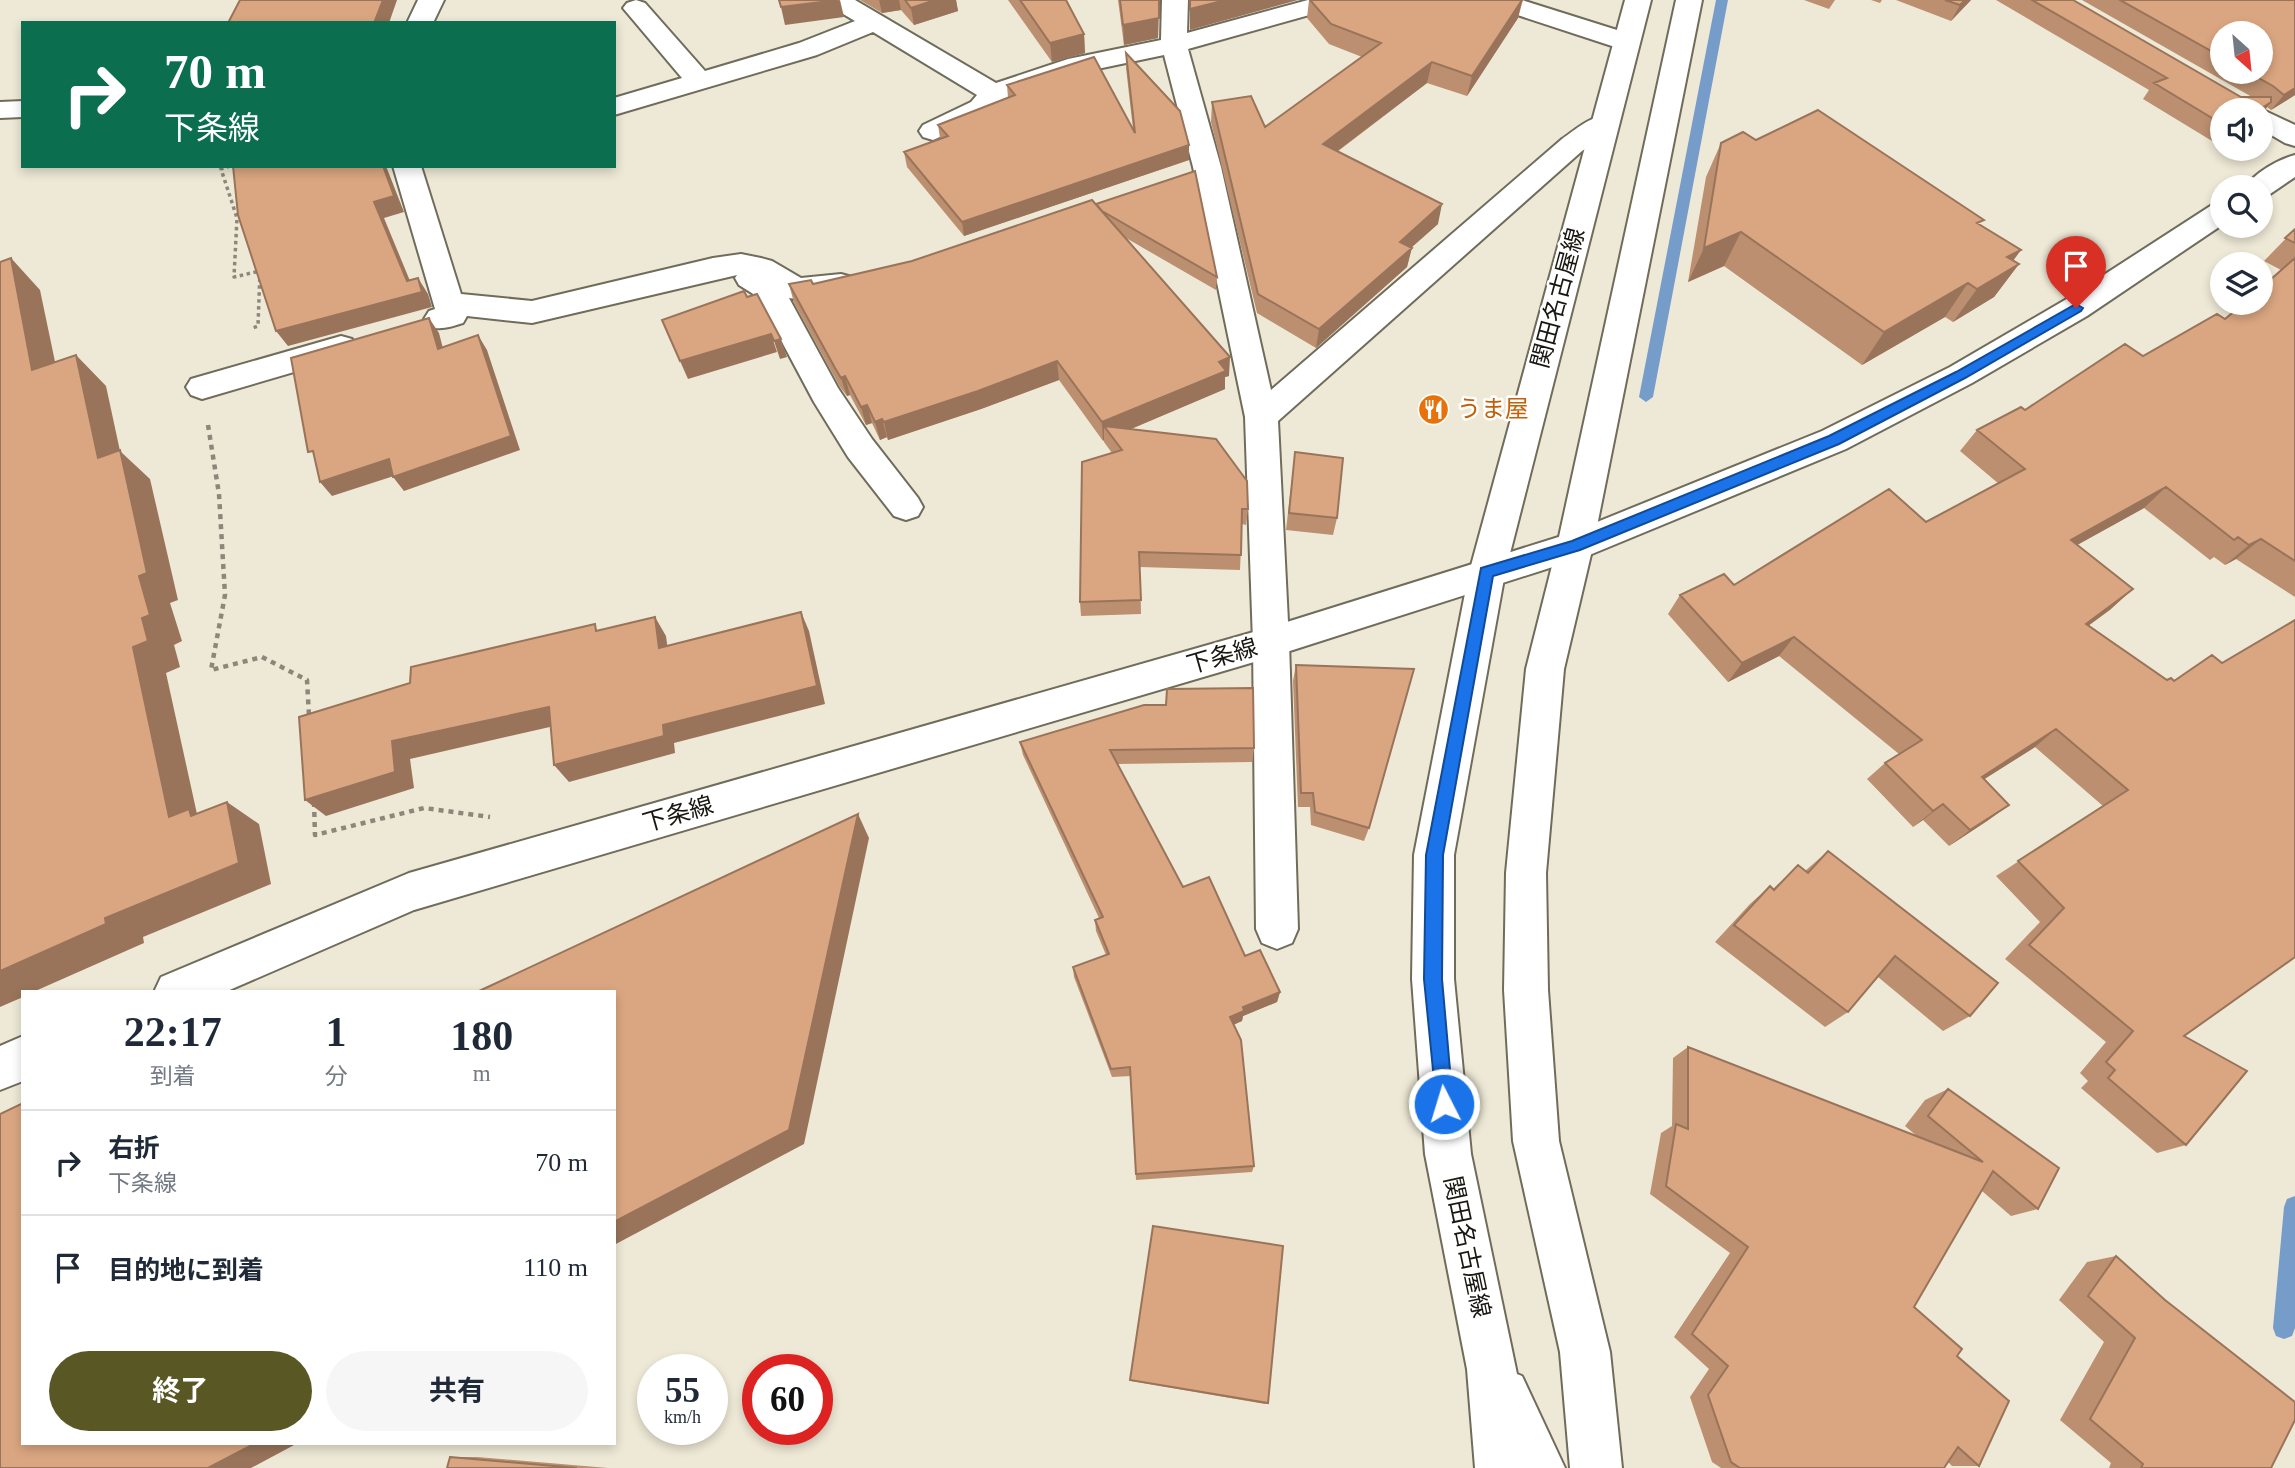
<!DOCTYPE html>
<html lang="ja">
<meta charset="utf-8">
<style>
body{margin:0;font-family:"Times New Roman","Noto Sans JP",serif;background:#f6f6f7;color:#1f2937;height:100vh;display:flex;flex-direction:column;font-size:26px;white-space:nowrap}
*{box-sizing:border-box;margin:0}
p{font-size:23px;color:#747a83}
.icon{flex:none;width:38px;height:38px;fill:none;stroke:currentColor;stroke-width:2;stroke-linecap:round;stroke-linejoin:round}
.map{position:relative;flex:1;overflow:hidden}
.side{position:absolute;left:21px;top:990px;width:595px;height:455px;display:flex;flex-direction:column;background:#fff;border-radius:0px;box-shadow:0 4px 10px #0003}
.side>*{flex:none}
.hud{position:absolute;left:21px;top:21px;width:595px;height:147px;border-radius:0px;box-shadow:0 4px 10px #0003;background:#0b6e4f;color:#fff;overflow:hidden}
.needle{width:46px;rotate:153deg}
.fabs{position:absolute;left:2210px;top:21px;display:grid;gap:14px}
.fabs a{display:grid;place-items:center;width:63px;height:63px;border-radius:50%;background:#fff;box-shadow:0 4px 10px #0003;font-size:35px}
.speed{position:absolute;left:637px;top:1354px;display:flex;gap:14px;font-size:35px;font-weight:700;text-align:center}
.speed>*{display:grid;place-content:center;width:91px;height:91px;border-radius:50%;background:#fff;box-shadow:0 4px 10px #0003;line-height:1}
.speed small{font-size:18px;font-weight:400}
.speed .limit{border:10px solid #d22;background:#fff;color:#111}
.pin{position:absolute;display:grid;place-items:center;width:60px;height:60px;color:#fff;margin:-72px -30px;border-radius:50% 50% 50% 0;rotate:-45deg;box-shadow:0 0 7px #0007}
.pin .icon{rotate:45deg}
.me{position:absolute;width:77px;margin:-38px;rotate:355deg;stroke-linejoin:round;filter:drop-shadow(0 0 5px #0008)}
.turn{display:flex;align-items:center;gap:24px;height:147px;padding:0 28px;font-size:32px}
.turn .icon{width:91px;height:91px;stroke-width:2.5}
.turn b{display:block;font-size:49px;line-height:60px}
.eta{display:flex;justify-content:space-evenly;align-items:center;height:119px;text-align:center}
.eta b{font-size:42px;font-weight:700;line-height:49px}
.button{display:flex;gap:14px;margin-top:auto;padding:14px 28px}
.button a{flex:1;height:80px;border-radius:42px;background:#595825;color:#fff;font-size:28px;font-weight:700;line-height:80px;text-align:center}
.button a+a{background:#f6f6f7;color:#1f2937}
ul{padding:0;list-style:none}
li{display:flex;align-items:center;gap:21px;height:105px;padding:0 28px;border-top:2px solid #e0e1e3}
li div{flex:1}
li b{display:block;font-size:26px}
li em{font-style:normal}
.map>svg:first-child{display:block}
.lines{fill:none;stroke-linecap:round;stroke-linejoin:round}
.stream{fill:#769cc9;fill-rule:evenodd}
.minor-casing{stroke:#706c5b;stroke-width:4}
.tertiary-casing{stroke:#706c5b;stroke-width:4}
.primary-casing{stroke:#706c5b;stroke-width:4}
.path-far1{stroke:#8b887b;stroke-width:3.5;stroke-dasharray:3.5 3.5;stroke-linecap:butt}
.path{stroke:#8b887b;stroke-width:4.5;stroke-dasharray:5 5;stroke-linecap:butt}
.minor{fill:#fff;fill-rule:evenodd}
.tertiary{fill:#fff;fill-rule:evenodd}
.primary{fill:#fff;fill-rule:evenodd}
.wall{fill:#bb8f6f;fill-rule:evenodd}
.shaded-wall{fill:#99745a}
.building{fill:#daa681;stroke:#99745a;stroke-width:2}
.route{fill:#1a73e8;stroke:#114b97;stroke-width:2}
.labels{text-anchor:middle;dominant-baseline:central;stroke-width:5;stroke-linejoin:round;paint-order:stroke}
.street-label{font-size:24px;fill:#191711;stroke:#fff}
.food-label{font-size:24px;fill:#c56008;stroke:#fff;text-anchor:start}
</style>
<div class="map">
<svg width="2295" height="1468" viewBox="0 0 2295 1468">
<rect width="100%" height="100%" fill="#eee9d6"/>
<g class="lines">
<!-- stream -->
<path class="stream" d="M1716,0h12l-75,397 -7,5 -7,-5z
M2295,1196v132l-3,8 -8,3 -8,-3 -3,-8 11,-121 3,-8z"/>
<defs>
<path id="minor" d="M418,0h26l-11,23h-26z
M636,0l9,3 60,68 94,-28 56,-22 -27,-16 -4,-5h31l141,83 72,-24 93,-19 1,-40h26l-1,33 121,-33h41l-4,5 -157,44 33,118 50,223 291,-251c16,-11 32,-27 52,-22l4,6 -4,6 -32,22 -304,270 11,221 9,287 -6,14 -15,6 -15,-6 -6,-14 -3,-287 -8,-225 -52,-250 -29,-112 -81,17 -80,27 -12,15 -58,26 -10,-3 -4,-6 4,-6 48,-23 6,-7 -104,-63 -56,23 -203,60v-17l68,-20 -59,-70 4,-5z
M1483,0h39l114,36 4,6 -4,6 -9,2 -9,-2 -131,-43z
M23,101v16l-23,1v-16z
M2261,109l34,16v21l-10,-3 -24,-14v-19h-7z
M393,166h28l40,128 71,7 181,-43 28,-4 20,4 11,3 29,17 40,-4 11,3 4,7 -4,7 -56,8 -7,-1 49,90 34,51 46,59 5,9 -5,9 -12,4 -12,-4 -46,-59 -34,-55 -56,-105 -19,-12 -4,-7 2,-3 -205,48 -65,-7 -4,7c-13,4 -21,7 -34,4l-5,-8 5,-8 6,-2z
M341,336l11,3 5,8 -5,8 -150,44 -11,-4 -5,-8 5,-8z"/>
<path id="tertiary" d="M2295,155v22l-25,17 -9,2v-9h-15c8,-14 33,-28 49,-32z
M2222,202v23l-135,91 -115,67 -126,66 -259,107 -316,101 -857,253 -189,82h-71l7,-15 248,-104 862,-246 294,-92 257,-104 128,-64 115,-67 147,-95z
M23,1036v45l-23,9v-44z"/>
<path id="primary" d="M1625,0h26l-146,573 -51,282v124l17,175 46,220 5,2 43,92h-90l-8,-99 -42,-215 -13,-175 2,-124 55,-282z
M1676,0h26l-109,546 -29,123 -18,204 2,117 11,151 51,211 12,116h-52l-10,-116 -47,-211 -9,-151 2,-117 20,-204 31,-123z"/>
</defs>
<!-- minor casing -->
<use href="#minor" class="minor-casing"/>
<!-- tertiary casing -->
<use href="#tertiary" class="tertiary-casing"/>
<!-- primary casing -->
<use href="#primary" class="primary-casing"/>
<!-- path-far1 -->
<path class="path-far1" d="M230,166l-9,3 16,49 -3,59 26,-6 -2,55 -5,2"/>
<!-- path -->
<path class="path" d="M208,425l11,69 6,101 -14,75 51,-13 45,23 2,36
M314,802l1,33 109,-27 66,9"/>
<!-- minor -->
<use href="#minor" class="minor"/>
<!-- tertiary -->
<use href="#tertiary" class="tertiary"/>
<!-- primary -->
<use href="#primary" class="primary"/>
</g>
<!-- wall -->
<path class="wall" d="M860,0h96l2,11 -44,14 -13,-15 -19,3z
M1008,0h58l18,34 1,19 -33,9z
M1118,0h41l-1,38 -34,7z
M1309,0h214l-5,18 -51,78 -40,-13 -90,69 101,72 -27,24 -4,19 -91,81 -59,-35 -46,-191 1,-20 53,25 97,-70 -33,-13 -22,-26z
M1804,0h31l-6,9z
M1871,0h11l-2,3z
M1896,0h75l-20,21z
M1996,0h77l168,97h11l-170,-97h213v95l-24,15 -4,-3 -6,8 -39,-5v30l-5,4 -74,-45 6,-9zM2222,33l39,39h-39z
M1126,53l63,107 -225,76 -57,-69 -3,-15 36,-14 -2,-13 70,-27 -1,-13 126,44 -7,-61z
M1756,140l224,85 34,35 5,4 -25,33 -41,25 -8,-5 -83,48 -138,-99 -36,16 18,-105 15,-34z
M1096,204l121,73 -1,13 -90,-52 103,138 -4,1v12l-94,40 117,80 -2,16 -4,-1 -2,46 -100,-3 1,47 -60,2 -1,-14 32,-149 -8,-11v-2l-1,1 -44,-61 -78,29 -93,31 -1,-3 -7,3 -8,-17 -6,2 -16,-30 -3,1 -7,-9 -46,-84 -5,-19h24l99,-23z
M2295,229v368l-59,-38 -11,6 -11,-8 -4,3 -66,-52 -67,37 34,64 -22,16 78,55 17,356 2,109 -29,8 -76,-65 7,-7 -8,-8 26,-31 -101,-83 35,-37 -44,-46 107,-70 -68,-59 -51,32 25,26 -22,16 -38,25 -26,-26 -10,7 -46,-48 18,-16 14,-9 -120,-98 -51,26 -60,-68 12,-19 54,-10 192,-63 73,-38 -39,-33 17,-21 48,-20 200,-91 56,-49 -17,-9z
M1295,452l42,66 -4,17 -47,-5z
M1296,665l73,163 -5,13 -53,-16 -1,-18h-12l-5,-126z
M1020,742l234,6 -2,14 -135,2 66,123 62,69 35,36 -3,10 -34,14 -1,5 -8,3 20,142 -2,6 -116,8 -5,-104 -19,1 -38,-100 -1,-10 33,-12 -10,-24 -1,-11 4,-2 -76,-163z
M1828,851l142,165 -27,15 -65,-54 -30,35 -23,15 -110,-85 35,-38 20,-18 3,3 25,-24 7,6z
M1688,1047l230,90 -13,-11 20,-26 23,-11 90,120 -27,7 -29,-25 -68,116 43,49 22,110h-27l-4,-4 -4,6h-223l-9,-6 -22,-65 19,-28 -35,-32 56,-84 -80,-59 11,-61 11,-7 1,-68z
M2116,1256l155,212h-162l2,-5 -51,-43 44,-78 -45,-42 28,-38z
M1130,1380l138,23 -3,1 -134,-23z
M450,1457h27l131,11h-161z"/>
<!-- shaded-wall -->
<path class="shaded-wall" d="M383,0h14l-8,23h-15z
M840,0l4,17 -59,8 -4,-18z
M879,0h20l2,10 -19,3z
M935,0h21l2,11 -44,14 -3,-17z
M1159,0l-1,38 -34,7 -1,-20z
M1226,0h72l-108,30v-21z
M1522,0l-4,18 -51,78 5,-20z
M1965,0h6l-20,21 9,-16z
M1084,34l1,19 -33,9 -2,-19z
M1432,62l-5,21 -107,81 3,-20z
M2295,88v7l-24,15 13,-15z
M2271,102l-10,13v-5h-2z
M1189,145v15l-225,76 -2,-14z
M383,166h3l18,46 -20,6 31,75 3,-15 10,16 4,13 -144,39 -12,-15 131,-50 -33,-79z
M1442,204l-4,20 -41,36 15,-12 -5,19 -91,81 3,-19 81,-87z
M1741,232l-17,34 -36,16 16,-34z
M2021,250l-16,22 14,-8 -25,33 -41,25 24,-33 30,-32z
M11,258l29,32 23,110 -31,-30z
M1968,283l-23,34 -83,48 22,-33z
M429,318l10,15 8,31 -9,-15z
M771,334l6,18 -89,27 -8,-18z
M478,335l9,15 33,100 -116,41 -11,-14z
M781,339l6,18 -7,2 -6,-18z
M76,355l30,31 14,65 30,28 28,121 -8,3 12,38 -8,4 6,22 -14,6 31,141 25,17 -53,-14 -36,-170 9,-29 -3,-42 -41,-118z
M1230,357l-1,19 -4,1v12l-113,48 -8,-11v14l-1,1 -1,-19 117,-60z
M1057,361l2,19 -78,29 -93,31 -4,-18z
M845,376l5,19 -3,1 -6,-18z
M867,405l5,18 -6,2 -5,-18z
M882,419l5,18 -7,3 -5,-18z
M389,459l11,15 -68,22 -12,-14z
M2166,487l-22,21 -94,52 21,-20z
M2261,539l-25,20 -11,6 24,-20z
M2133,589l-22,20 -46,34 21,-19z
M801,612l8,19 16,73 -151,39 1,10 -106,29 -15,-17 109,-40z
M655,617l11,19 4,30 -11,-18z
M1794,637l-15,19 -51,26 14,-19z
M549,707l14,17 -153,35 4,29 -88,28 -21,-16 87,-59z
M2056,729l-21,18 -74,47 21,-17z
M227,802l32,22 12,60 -128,53 1,6 -111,49h-10v5l-23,10v-36l105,-53z
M1943,804l-20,16 -10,7 20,-16z
M2009,805l-22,16 -38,25 21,-16z
M858,814l11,24 -65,306 -190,101v-23z
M1280,992l-3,10 -34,14 -1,5 -13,6 1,-10 13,-10z
M254,1444h42l-45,24h-43z"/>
<!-- building -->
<path class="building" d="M240,0h143l-9,23h-146z
M779,0h59l-57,7z
M905,0h30l-24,8z
M1020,0h46l18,34 -34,9z
M1120,0h39v18l-36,7z
M1190,0h36l-36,9z
M1310,0h212l-50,76 -40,-14 -109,82 119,60 -42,38 12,6 -93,81 -61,-35 -46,-192 39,-6 14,31 116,-84 -50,-19z
M1945,0h20l-5,5z
M2032,0h41l168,97h30v5l-12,8h-37v14l-68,-41 13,-5z
M2120,0h175v88l-11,7 -11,-9 -25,-14h13v-39h-39v24z
M1126,53l54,58 9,34 -227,77 -58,-70 44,-16 -10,-11 77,-30 -8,-10 87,-28 41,76z
M1818,110l166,110 -7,3 44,27 -14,7 12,7 -42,25 -9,-6 -84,49 -143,-100 -37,16 17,-105 22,-11 13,8z
M233,166h150l11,30 -20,6 33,79 11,-3 4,14 -146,39 -38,-116z
M1195,171l22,106 -115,-66 -6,-7z
M1092,200l138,157 -11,5 7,9 -124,51 -45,-61 -79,30 -94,31 -2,-3 -7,3 -8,-17 -6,2 -16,-31 -4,2 -6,-10 -46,-84 22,-4 2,4 99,-23z
M2295,229v14l-10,-5z
M11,258l21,112 44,-15 22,103 22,-8 27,123 -8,3 11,39 -8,3 6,23 -15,6 36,170 20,-8 2,7 36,-14 12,61 -134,55 1,6 -106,47v-709z
M2295,258v303l-34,-22 -12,6 -11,-8 -4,3 -68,-53 -95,53 62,49 -47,35 81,56 4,-2 3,3 38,-26 10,8 73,-43v337l-111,79 63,35 -61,74 -78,-67 7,-8 -9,-8 27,-31 -104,-86 35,-37 -46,-47 110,-71 -72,-61 -74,48 27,28 -39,25 -27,-26 -10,7 -48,-48 37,-23 -128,-103 -52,26 -62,-68 44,-21 10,11 155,-96 37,33 99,-53 -48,-39 44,-23 4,3 100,-66 18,12 74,-42 8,5 19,-16h17v-15z
M744,291l3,6 10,-3 24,45 -7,2 -3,-7 -91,27 -18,-41z
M429,318l9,31 40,-14 33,101 -118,41 -4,-18 -69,23 -7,-31 -5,1 -17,-94z
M1104,426l112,13 31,42 1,28h-6l-1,46 -102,-3 2,48 -61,2 2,-140 40,-12z
M1295,452l48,6 -6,60 -48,-5z
M801,612l16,74 -154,39 1,11 -110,29 -5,-58 -157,34 3,31 -90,28 -6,-83 111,-34 1,-16 184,-43 1,7 59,-14 4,31z
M1296,665l118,4 -45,159 -54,-16 -2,-19h-12z
M1253,688l1,60 -144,2 73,137 26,-10 36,79 15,-6 20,42 -37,15 1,4 -14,6 11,23 13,126 -118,8 -6,-107 -19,2 -38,-102 36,-13 -14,-34 8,-3 -83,-175 124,-37h22l1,-16z
M858,814l-69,316 -175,92v-230h-137z
M1828,851l170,132 -28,33 -75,-60 -47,56 -114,-87 36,-39 4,4 24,-25 10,8z
M1688,1047l295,115 -55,-46 20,-27 111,79 -21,41 -45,-38 -79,136 48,42 -5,7 52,45 -30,65 -21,-19 -14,21h-204l-9,-6 -23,-67 20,-29 -36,-32 56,-87 -82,-61 10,-62 12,5z
M23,1103v341h231l-46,24h-208v-354z
M1153,1226l130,20 -15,157 -138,-23z
M2116,1256l49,44 130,102v18l-24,48h-130l2,-4 -53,-45 45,-81 -47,-42z
M450,1457l127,11h-130z"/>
<!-- route -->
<path class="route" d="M2076,304l7,4 -2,3 -116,67 -126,66 -259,106 -87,26 -50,279 -1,124 11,125 -3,6 -6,3 -7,-3 -13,-131 2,-124 55,-287 91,-27 257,-105 127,-64z"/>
<!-- icons -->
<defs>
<symbol id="restaurant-disc" viewBox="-11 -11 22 22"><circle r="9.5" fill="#e8710a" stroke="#fff"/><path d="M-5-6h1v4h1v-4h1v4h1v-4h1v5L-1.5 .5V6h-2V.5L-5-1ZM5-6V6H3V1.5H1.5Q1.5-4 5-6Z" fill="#fff"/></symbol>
</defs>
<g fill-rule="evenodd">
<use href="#restaurant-disc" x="1416" y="392" width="35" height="35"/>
</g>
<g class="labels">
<!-- street labels -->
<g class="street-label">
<text transform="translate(1558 298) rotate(-75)">関田名古屋線</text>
<text transform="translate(1222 656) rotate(-16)">下条線</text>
<text transform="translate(678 814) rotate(-16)">下条線</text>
<text transform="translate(1467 1247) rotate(78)">関田名古屋線</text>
</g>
<!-- food labels -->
<g class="food-label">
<text x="1457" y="409">うま屋</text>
</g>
</g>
</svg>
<div class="fabs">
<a><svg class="needle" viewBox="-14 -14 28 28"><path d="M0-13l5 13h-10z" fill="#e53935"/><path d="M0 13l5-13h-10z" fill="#747a83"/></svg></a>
<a><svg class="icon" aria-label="sound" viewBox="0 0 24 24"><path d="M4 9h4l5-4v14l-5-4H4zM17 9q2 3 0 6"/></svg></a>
<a><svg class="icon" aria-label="search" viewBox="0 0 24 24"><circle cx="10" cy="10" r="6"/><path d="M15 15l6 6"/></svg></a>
<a><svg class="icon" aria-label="layers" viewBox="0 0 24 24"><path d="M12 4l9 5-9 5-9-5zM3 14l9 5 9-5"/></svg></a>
</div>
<div class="speed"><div>55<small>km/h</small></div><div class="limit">60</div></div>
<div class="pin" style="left:2076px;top:308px;background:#d93025"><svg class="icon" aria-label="arrive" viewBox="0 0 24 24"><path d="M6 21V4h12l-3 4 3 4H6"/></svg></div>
<svg class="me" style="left:1444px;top:1104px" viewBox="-20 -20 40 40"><circle r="17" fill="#1a73e8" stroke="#fff" stroke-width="3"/><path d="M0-11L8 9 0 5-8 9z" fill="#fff"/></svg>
<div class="hud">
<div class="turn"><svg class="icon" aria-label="right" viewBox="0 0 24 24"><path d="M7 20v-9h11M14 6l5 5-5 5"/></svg><div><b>70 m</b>下条線</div></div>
</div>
<section class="side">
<div class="eta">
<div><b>22:17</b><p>到着</p></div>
<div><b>1</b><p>分</p></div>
<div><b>180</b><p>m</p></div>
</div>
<ul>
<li><svg class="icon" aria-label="right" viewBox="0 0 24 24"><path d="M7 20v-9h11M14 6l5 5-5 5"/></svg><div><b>右折</b><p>下条線</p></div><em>70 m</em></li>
<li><svg class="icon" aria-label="arrive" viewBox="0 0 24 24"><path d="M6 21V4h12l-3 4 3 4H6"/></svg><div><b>目的地に到着</b></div><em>110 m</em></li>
</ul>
<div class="button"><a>終了</a><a>共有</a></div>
</section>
</div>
